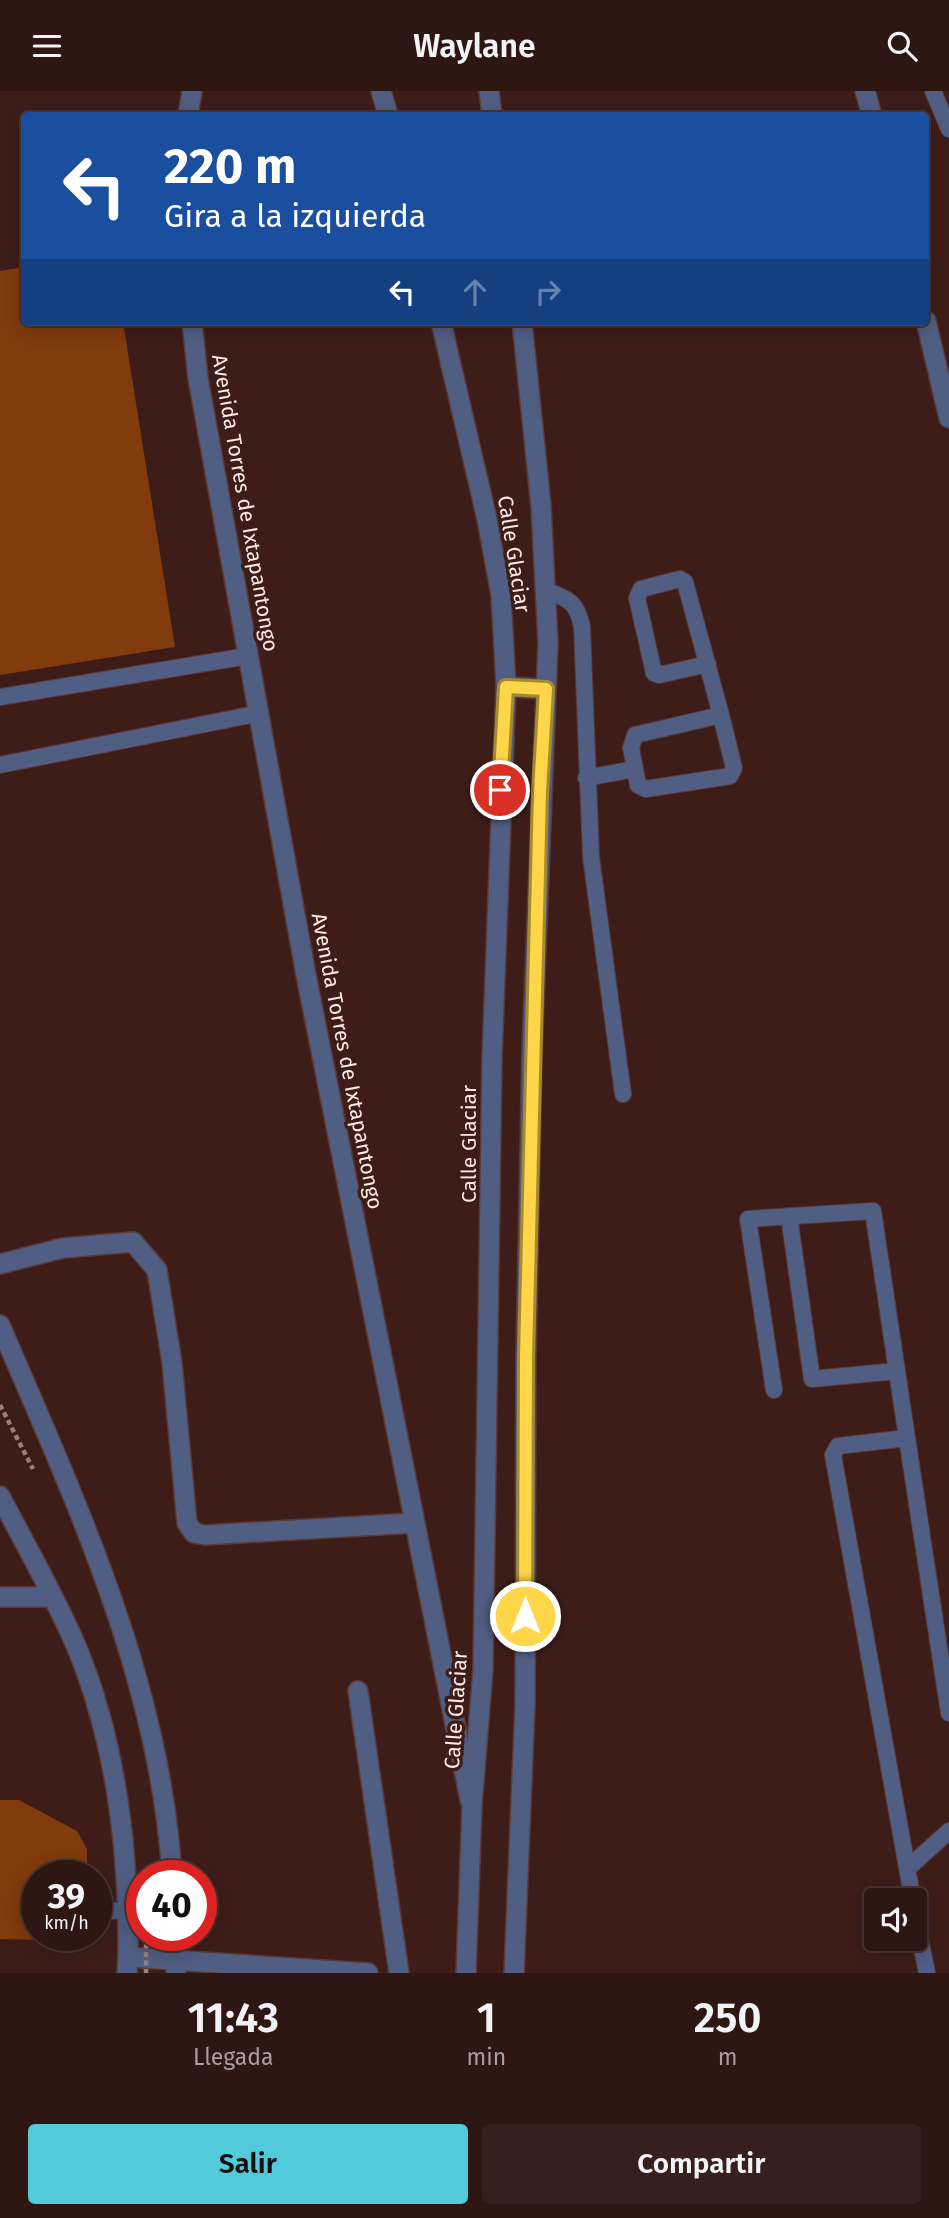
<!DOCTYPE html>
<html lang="es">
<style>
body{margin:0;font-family:"Fira Sans",sans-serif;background:#361f1c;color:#f1f3f6;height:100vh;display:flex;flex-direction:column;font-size:26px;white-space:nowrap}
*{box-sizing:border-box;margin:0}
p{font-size:23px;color:#a79fa0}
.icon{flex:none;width:38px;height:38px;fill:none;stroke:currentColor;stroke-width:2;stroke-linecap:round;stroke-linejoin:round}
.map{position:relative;height:1882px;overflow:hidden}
.drawer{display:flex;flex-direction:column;background:#2e1613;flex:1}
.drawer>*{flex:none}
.hud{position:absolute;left:21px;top:21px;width:908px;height:214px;border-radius:7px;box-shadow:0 4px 18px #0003,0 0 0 2px #493533;background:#1a4fa0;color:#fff;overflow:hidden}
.controls{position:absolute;left:864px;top:1797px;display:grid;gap:14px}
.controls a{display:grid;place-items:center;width:63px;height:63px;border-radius:7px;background:#2e1613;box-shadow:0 4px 18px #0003,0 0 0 2px #493533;font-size:35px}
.speed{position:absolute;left:21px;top:1769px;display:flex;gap:14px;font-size:35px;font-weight:700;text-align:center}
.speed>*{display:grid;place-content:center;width:91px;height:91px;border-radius:50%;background:#2e1613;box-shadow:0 4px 18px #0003,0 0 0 2px #493533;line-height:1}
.speed small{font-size:18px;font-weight:400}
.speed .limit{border:10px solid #d22;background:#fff;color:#111}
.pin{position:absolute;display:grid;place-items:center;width:60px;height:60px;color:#fff;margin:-30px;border:4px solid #fff;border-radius:50%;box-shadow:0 2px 7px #0007}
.me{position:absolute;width:77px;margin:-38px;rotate:0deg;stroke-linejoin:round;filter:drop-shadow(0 0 5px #0008)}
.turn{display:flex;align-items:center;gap:24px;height:147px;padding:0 28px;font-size:32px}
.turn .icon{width:91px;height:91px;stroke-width:2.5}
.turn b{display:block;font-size:49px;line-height:60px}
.lanes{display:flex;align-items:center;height:66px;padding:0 28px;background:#0003;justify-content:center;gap:35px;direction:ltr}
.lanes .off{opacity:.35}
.eta{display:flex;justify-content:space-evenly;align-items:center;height:119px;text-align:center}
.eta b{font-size:42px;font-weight:600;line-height:49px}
.action{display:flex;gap:14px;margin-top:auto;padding:14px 28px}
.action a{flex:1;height:80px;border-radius:7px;background:#53cadc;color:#111;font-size:28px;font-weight:600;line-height:80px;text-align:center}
.action a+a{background:#361f1c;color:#f1f3f6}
header{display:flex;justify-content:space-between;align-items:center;height:91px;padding:0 28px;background:#2e1613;font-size:32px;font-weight:600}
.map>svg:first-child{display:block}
.building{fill:#813b0c}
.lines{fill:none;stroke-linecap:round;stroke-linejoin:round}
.service-casing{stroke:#593a36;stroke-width:18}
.minor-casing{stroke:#593a36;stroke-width:22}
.tertiary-casing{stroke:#593a36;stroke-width:22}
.path{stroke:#9a7f7c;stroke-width:4.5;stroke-dasharray:5 3.5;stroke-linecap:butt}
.service{stroke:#515e83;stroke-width:16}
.minor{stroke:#515e83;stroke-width:19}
.tertiary{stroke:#515e83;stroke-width:19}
.path-bridge{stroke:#9a7f7c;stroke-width:4.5;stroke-dasharray:5 3.5;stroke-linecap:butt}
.route-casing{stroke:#a68a30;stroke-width:18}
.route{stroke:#ffd54a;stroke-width:12}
.labels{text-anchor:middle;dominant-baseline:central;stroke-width:7;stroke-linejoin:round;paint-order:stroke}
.street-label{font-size:21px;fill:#feebe8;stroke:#3e1d19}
</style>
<header><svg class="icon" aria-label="menu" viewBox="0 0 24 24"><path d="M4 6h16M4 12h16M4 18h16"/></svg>Waylane<svg class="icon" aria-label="search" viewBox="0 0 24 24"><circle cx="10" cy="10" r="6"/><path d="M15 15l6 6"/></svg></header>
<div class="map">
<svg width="949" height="1882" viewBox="0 0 949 1882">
<rect width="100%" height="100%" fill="#3e1d19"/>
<!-- building -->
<path class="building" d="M24,176v55h99l52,325 -175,28v-404z
M0,1709h19l58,31 10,18v27h-50v59h50v6l-87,-2z"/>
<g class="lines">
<defs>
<path id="service" d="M933,0l16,38
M547,500c23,8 30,12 35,36l9,230 32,237
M708,573l-49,11 -5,-2 -17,-75 4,-9 39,-10 5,3 36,133
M0,606l248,-41
M721,624l13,53 -4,8 -84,13 -8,-4 -7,-37 4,-13z
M0,674l260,-52
M586,687l49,-9
M789,1125l23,163 85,-8
M774,1299l-26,-171 125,-8 34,227
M907,1778l42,-38
M913,1810l-80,-446 5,-9 69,-8 42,275
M96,1821l33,-2
M915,1823l12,59"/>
<path id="minor" d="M188,24l4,-24
M192,231l6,56 108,597 164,825
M0,1173l63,-16 70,-6 24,28 15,93 15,160 7,10 11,2 209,-12
M0,1234c76,177 160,356 172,551
M0,1405c26,50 55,100 77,152 40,97 52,206 51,309
M0,1506h52
M358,1600l41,282
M176,1844v38"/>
<path id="tertiary" d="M381,0l7,24
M489,0l3,24
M865,0l7,24
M926,230l23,97
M441,231l46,197 14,76 5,92 -14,370 -9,613 -11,135 -6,168
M506,596l40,2
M127,1882l1,-16 240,16
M514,1882l11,-268 1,-348 6,-306 16,-408 -7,-137 -19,-184"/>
</defs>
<!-- service casing -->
<use href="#service" class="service-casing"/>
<!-- minor casing -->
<use href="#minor" class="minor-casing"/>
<!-- tertiary casing -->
<use href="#tertiary" class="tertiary-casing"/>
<!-- path -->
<path class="path" d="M0,1314l33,64"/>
<!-- service -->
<use href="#service" class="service"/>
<!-- minor -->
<use href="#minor" class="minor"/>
<!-- tertiary -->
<use href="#tertiary" class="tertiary"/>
<!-- path-bridge -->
<path class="path-bridge" d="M146,1844v38"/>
</g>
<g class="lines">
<defs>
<path id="route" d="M500,699l6,-103 40,2 -6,103 -14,565 -1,259"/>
</defs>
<!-- route casing -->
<use href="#route" class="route-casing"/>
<!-- route -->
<use href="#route" class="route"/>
</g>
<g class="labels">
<!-- street labels -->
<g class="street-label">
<text transform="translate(245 412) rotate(80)">Avenida Torres de Ixtapantongo</text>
<text transform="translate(514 463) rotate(81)">Calle Glaciar</text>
<text transform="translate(347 970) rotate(79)">Avenida Torres de Ixtapantongo</text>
<text transform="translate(469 1053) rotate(-90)">Calle Glaciar</text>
<text transform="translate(456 1619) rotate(-86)">Calle Glaciar</text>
</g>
</g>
</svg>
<div class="controls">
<a><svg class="icon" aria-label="sound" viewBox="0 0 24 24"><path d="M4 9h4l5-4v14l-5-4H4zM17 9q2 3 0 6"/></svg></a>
</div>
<div class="speed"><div>39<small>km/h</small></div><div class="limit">40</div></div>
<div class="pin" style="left:500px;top:699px;background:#d93025"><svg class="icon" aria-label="arrive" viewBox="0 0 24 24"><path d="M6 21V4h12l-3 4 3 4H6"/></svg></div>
<svg class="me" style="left:525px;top:1525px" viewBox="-20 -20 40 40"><circle r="17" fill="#ffd54a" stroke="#fff" stroke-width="3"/><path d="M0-11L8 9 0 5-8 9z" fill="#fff"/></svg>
<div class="hud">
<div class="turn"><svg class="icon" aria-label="left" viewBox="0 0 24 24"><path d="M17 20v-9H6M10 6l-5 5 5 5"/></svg><div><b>220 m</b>Gira a la izquierda</div></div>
<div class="lanes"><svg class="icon" aria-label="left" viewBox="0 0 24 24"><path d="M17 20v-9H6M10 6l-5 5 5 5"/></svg><svg class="icon off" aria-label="ahead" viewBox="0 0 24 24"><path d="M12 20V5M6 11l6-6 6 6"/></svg><svg class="icon off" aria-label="right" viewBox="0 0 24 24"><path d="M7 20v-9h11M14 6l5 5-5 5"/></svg></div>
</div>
</div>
<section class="drawer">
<div class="eta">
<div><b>11:43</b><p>Llegada</p></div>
<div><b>1</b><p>min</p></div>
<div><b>250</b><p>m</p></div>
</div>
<div class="action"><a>Salir</a><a>Compartir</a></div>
</section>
